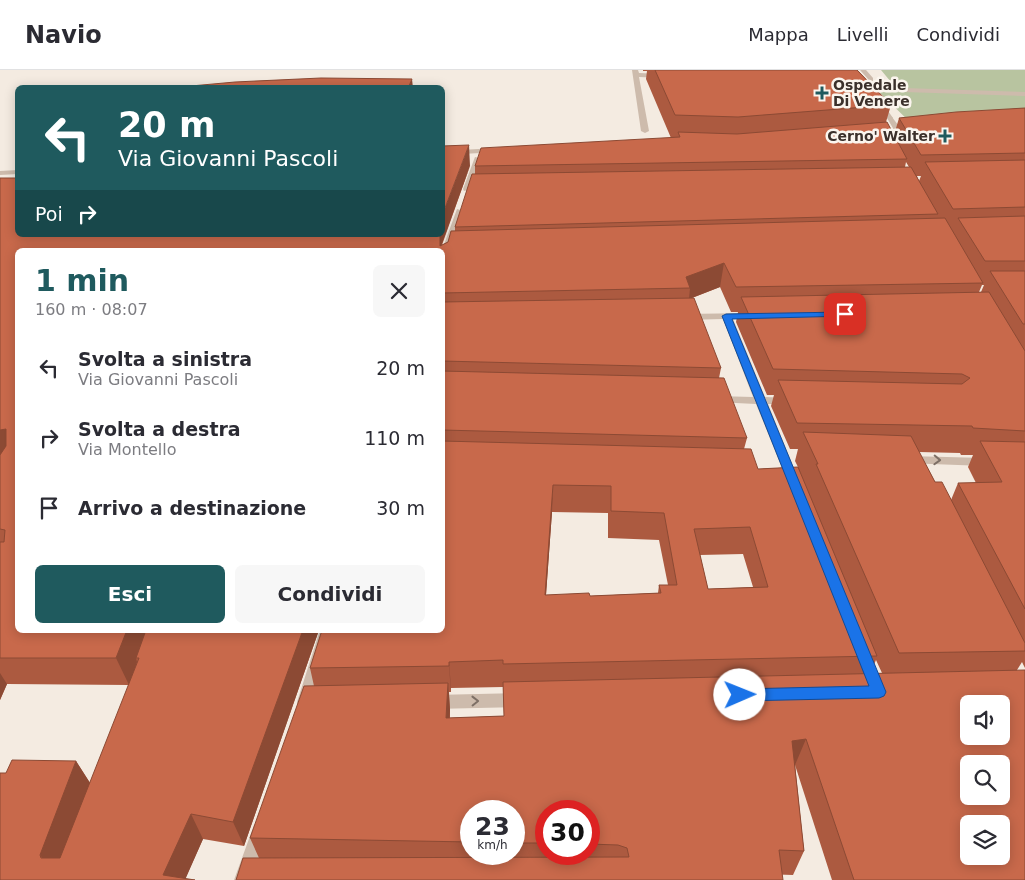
<!DOCTYPE html>
<html lang="it">
<meta charset="utf-8">
<style>
body{margin:0;font-family:"DejaVu Sans",sans-serif;background:#f7f7f7;color:#2b2b33;height:100vh;display:flex;flex-direction:column;font-size:19px;white-space:nowrap}
*{box-sizing:border-box;margin:0}
p{font-size:16px;color:#7c7c81}
.icon{flex:none;width:28px;height:28px;fill:none;stroke:currentColor;stroke-width:2;stroke-linecap:round;stroke-linejoin:round}
.map{position:relative;flex:1;overflow:hidden}
.panel{position:absolute;left:15px;top:178px;width:430px;height:385px;display:flex;flex-direction:column;background:#fff;border-radius:8px;box-shadow:0 2px 12px #0003}
.panel>*{flex:none}
.top-card{position:absolute;left:15px;top:15px;width:430px;height:152px;border-radius:8px;box-shadow:0 2px 12px #0003;background:#1f5a5e;color:#fff;overflow:hidden}
.controls{position:absolute;left:960px;top:625px;display:grid;gap:10px}
.controls a{display:grid;place-items:center;width:50px;height:50px;border-radius:8px;background:#fff;box-shadow:0 2px 12px #0003;font-size:25px}
.speed{position:absolute;left:460px;top:730px;display:flex;gap:10px;font-size:25px;font-weight:700;text-align:center}
.speed>*{display:grid;place-content:center;width:65px;height:65px;border-radius:50%;background:#fff;box-shadow:0 2px 12px #0003;line-height:1}
.speed small{font-size:12px;font-weight:400}
.speed .limit{border:8px solid #d22;background:#fff;color:#111}
.pin{position:absolute;display:grid;place-items:center;width:42px;height:42px;color:#fff;margin:-21px;border-radius:10px;box-shadow:0 2px 8px #0006}
.me{position:absolute;width:55px;margin:-28px;rotate:89deg;stroke-linejoin:round;filter:drop-shadow(0 0 4px #0008)}
.turn{display:flex;align-items:center;gap:18px;height:105px;padding:0 20px;font-size:22px}
.turn .icon{width:65px;height:65px;stroke-width:2.5}
.turn b{display:block;font-size:35px;line-height:42px}
.then{display:flex;align-items:center;height:48px;padding:0 20px;background:#0003;gap:10px;font-size:19px}
.round{display:grid;place-items:center;flex:none;width:52px;height:52px;border-radius:8px;background:#f7f7f7}
.summary{display:flex;align-items:center;justify-content:space-between;height:85px;padding:0 20px}
h1{font-size:30px;font-weight:700;line-height:38px;color:#1f5a5e}
.action{display:flex;gap:10px;margin-top:auto;padding:10px 20px}
.action a{flex:1;height:58px;border-radius:8px;background:#1f5a5e;color:#fff;font-size:20px;font-weight:700;line-height:58px;text-align:center}
.action a+a{background:#f7f7f7;color:#2b2b33}
ul{padding:0;list-style:none}
li{display:flex;align-items:center;gap:15px;height:70px;padding:0 20px}
li div{flex:1}
li b{display:block;font-size:19px}
li em{font-style:normal}
header{display:flex;align-items:center;gap:30px;box-sizing:border-box;height:70px;padding:0 25px;background:#fff;border-bottom:1px solid #e1e1e2}
header strong{font-size:24px}
nav{display:flex;gap:28px;margin-inline-start:auto;font-size:18px}
.map>svg:first-child{display:block}
.green{fill:#b8c4a0}
.lines{fill:none;stroke-linecap:round;stroke-linejoin:round}
.lane{fill:#cdbbac;fill-rule:evenodd}
.street{fill:#cdbbac;fill-rule:evenodd}
.wall{fill:#ac5a40;fill-rule:evenodd}
.shaded-wall{fill:#8c4a34}
.building{fill:#c8694b;stroke:#8c4a34;fill-rule:evenodd}
.oneway{stroke:#7d6f65}
.route{fill:#1a73e8;stroke:#114b97}
.poi-dot{fill:#1f5a5e;stroke:#fbf5ee;stroke-width:2}
.labels{text-anchor:middle;dominant-baseline:central;stroke-width:5;stroke-linejoin:round;paint-order:stroke}
.far-poi-label{font-size:14px;font-weight:bold;fill:#3b302b;stroke:#fbf5ee;text-anchor:start}
</style>
<header>
<strong>Navio</strong>
<nav><a>Mappa</a><a>Livelli</a><a>Condividi</a></nav>
</header>
<div class="map">
<svg width="1025" height="810" viewBox="0 0 1025 810">
<rect width="100%" height="100%" fill="#f4ebe1"/>
<!-- green -->
<path class="green" d="M881,0h144v45l-111,11 -34,-33 11,-11z"/>
<g class="lines">
<!-- lane -->
<path class="lane" d="M632,0h6l1,3 24,1 3,2 -3,2 -24,-1 10,54 -4,2 -4,-2z
M860,0h6l7,8v9l152,5v4l-151,-5 19,27 -3,2 -2,-1 -22,-30 2,-10z"/>
<!-- street -->
<path class="street" d="M888,47h4l12,16 -1,2h-6l-10,-17z
M497,78h3v4l-58,3v-4z
M475,87l7,2 -11,30 -7,2 -1,-2z
M18,100v4l-18,1v-4z
M457,139l7,2 -17,54 -5,3v-18z
M752,243l5,3 -1,2 -23,1 32,78 25,1 6,3 -6,3h-22l32,79 -6,4 -6,-4 -32,-79 -41,-2 -6,-3 6,-3 38,1 -30,-78 -38,1 -5,-3 5,-3z
M908,386l77,2 6,4 -6,4 -81,-3 -2,-3z
M320,560h14l-21,72 -2,5 -6,2 -6,-2 -2,-5z
M519,623l6,2 2,5 -2,5 -6,2 -85,2 -6,-2 -2,-5 2,-5 6,-2z
M260,752l6,3 3,6 -17,49h-18l20,-55z"/>
</g>
<!-- wall -->
<path class="wall" d="M643,0h214l34,35 -5,17 8,13 5,-17 126,-10v560l-3,-6 -5,8 8,210h-193l-37,-115 9,86 -11,24 -534,-17 -9,-20 64,-152 -4,-18 132,-38v-380h-424v380h301l-75,216 -41,-7 -18,40 -185,1 6,-107 70,-12 14,22 39,-98 -122,-1 -7,16v-522l18,57h424l28,-69 -28,79 6,-3 7,-11v-4l20,-53v-8l196,-28 -25,-59 1,-8h-4zM906,92l3,5h-4zM917,106h4l-2,5zM982,215h2l-3,7h-2zM720,217l11,25h7l-2,10 31,73h7l-3,11 19,43h8l-3,12 3,6 -40,2 -14,-20 3,-11 -28,-60 2,-10 -29,-70zM919,382l41,1 1,2h12l-5,12 8,16h-18l-7,17 -16,-18zM552,442l56,1v25l51,2 9,45h-9l-1,8 -68,3 -44,-1zM743,484l10,33 -45,2 -8,-34zM876,590l6,13 -12,1zM503,617l1,29 -54,2v-8l-1,-18h2v-4zM471,741h43v43h-43zM546,741h43v43h-43z"/>
<!-- shaded-wall -->
<path class="shaded-wall" d="M412,9l1,9h-5z
M469,75l1,21 -30,83 -1,-14h3v-19z
M724,193l-4,24 -31,12 1,-11 -4,-11z
M6,359l12,23 -18,24v-46z
M553,415l-1,27 -8,110 1,-27z
M127,560h22l-13,28 1,4 -8,23 -13,-27z
M303,560h16l-75,216 -11,-24z
M449,592l2,26v4l-2,-26z
M0,603l7,11 -7,16z
M448,613l2,27 -2,34 -2,-26z
M806,669l-11,26 -13,2 10,-26z
M76,691l16,25 -34,93 -18,-24z
M191,744l12,25 -18,41 -22,-5z"/>
<!-- building -->
<path class="building" d="M655,0h202l34,35 -153,12 -63,-2z
M321,8l91,1 -4,9h-239l66,-6z
M1025,38v45l-104,2 -22,-37 57,-6z
M887,52l20,37 -432,7 6,-18 199,-11 -2,-5 59,2z
M469,75l-27,71v-70z
M1025,90v47l-72,2 -28,-47z
M911,97l27,47 -483,13 17,-53z
M0,108h18v57h422v11l8,-4 3,-11 494,-13 38,65 -247,4 -12,-24 -38,14 4,11 -248,5v-43h-424v380h109l-11,28h-116v-116h4l1,-12 -5,-1v-74l6,-9v-17l-6,1z
M1025,146v45h-40l-27,-43z
M990,201h35v53h-2z
M989,222l36,59v80l-52,-3 -1,-2 -175,-3 -19,-43 184,4 8,-6 -8,-4 -189,-5 -32,-72z
M694,228l27,70 -279,-7v-59z
M442,301l282,7 23,60 -305,-8z
M803,362l108,4 24,46h7l83,161v8l-126,2 -83,-189h2z
M442,371l309,8 7,20 40,-2 79,189 -374,8v-4l-54,2v4l-139,2 12,-38h120zM553,415l58,1v25l53,2 13,72h-18l2,8 -71,3 -1,-3 -44,2zM750,457l18,60 -60,2 -14,-60z
M980,371l45,1v167l-67,-126 44,-1z
M146,560h157l-70,192 -42,-8 -28,61 32,5h-195v-107h6l6,-13 64,1 -36,94 1,3h19l79,-200h-3z
M1025,600v210h-171l-48,-141 -14,2 12,110 -25,-1 4,30h-547l7,-22 386,-1 -2,-9 -9,-3 -29,-1v-33h-43v32h-32v-32h-43v31l-221,-4 54,-152 144,-3 -2,35 58,-2 -1,-34zM969,634h32v32h-32zM969,694h32v32h-32zM969,754h32v32h-32z"/>
<!-- one-way arrows -->
<defs><path id="oneway-chevron" d="M-2-3.5L2.5 0L-2 3.5" fill="none" stroke-width="1.6" stroke-linecap="round" stroke-linejoin="round" transform="scale(1.25)"/></defs>
<g class="oneway">
<use href="#oneway-chevron" transform="translate(937 390) rotate(2)"/>
<use href="#oneway-chevron" transform="translate(475 631) rotate(-1)"/>
</g>
<!-- route -->
<path class="route" d="M845,242h3v4l-116,3 154,373 -2,4 -5,2 -139,3 -5,-2 -2,-4 2,-5 5,-1 129,-3 -147,-370 4,-2z"/>
<!-- markers -->
<g class="poi-dot">
<path d="M819.5 15.5h5v5h5v5h-5v5h-5v-5h-5v-5h5z"/>
<path d="M942.5 58.5h5v5h5v5h-5v5h-5v-5h-5v-5h5z"/>
</g>
<g class="labels">
<!-- far-poi labels -->
<g class="far-poi-label">
<text x="833" y="15">Ospedale<tspan x="833" dy="16">Di Venere</tspan></text>
<text x="935" y="66" text-anchor="end">Cerno' Walter</text>
</g>
</g>
</svg>
<div class="controls">
<a><svg class="icon" aria-label="sound" viewBox="0 0 24 24"><path d="M4 9h4l5-4v14l-5-4H4zM17 9q2 3 0 6"/></svg></a>
<a><svg class="icon" aria-label="search" viewBox="0 0 24 24"><circle cx="10" cy="10" r="6"/><path d="M15 15l6 6"/></svg></a>
<a><svg class="icon" aria-label="layers" viewBox="0 0 24 24"><path d="M12 4l9 5-9 5-9-5zM3 14l9 5 9-5"/></svg></a>
</div>
<div class="speed"><div>23<small>km/h</small></div><div class="limit">30</div></div>
<div class="pin" style="left:845px;top:244px;background:#d93025"><svg class="icon" aria-label="arrive" viewBox="0 0 24 24"><path d="M6 21V4h12l-3 4 3 4H6"/></svg></div>
<svg class="me" style="left:740px;top:625px" viewBox="-20 -20 40 40"><circle r="19" fill="#fff"/><path d="M0-13L10 11 0 6-10 11z" fill="#1a73e8"/></svg>
<div class="top-card">
<div class="turn"><svg class="icon" aria-label="left" viewBox="0 0 24 24"><path d="M17 20v-9H6M10 6l-5 5 5 5"/></svg><div><b>20 m</b>Via Giovanni Pascoli</div></div>
<div class="then">Poi<svg class="icon" aria-label="right" viewBox="0 0 24 24"><path d="M7 20v-9h11M14 6l5 5-5 5"/></svg></div>
</div>
<section class="panel">
<div class="summary"><div><h1>1 min</h1><p>160 m · 08:07</p></div><a class="round"><svg class="icon" aria-label="close" viewBox="0 0 24 24"><path d="M6 6l12 12M18 6L6 18"/></svg></a></div>
<ul>
<li><svg class="icon" aria-label="left" viewBox="0 0 24 24"><path d="M17 20v-9H6M10 6l-5 5 5 5"/></svg><div><b>Svolta a sinistra</b><p>Via Giovanni Pascoli</p></div><em>20 m</em></li>
<li><svg class="icon" aria-label="right" viewBox="0 0 24 24"><path d="M7 20v-9h11M14 6l5 5-5 5"/></svg><div><b>Svolta a destra</b><p>Via Montello</p></div><em>110 m</em></li>
<li><svg class="icon" aria-label="arrive" viewBox="0 0 24 24"><path d="M6 21V4h12l-3 4 3 4H6"/></svg><div><b>Arrivo a destinazione</b></div><em>30 m</em></li>
</ul>
<div class="action"><a>Esci</a><a>Condividi</a></div>
</section>
</div>
